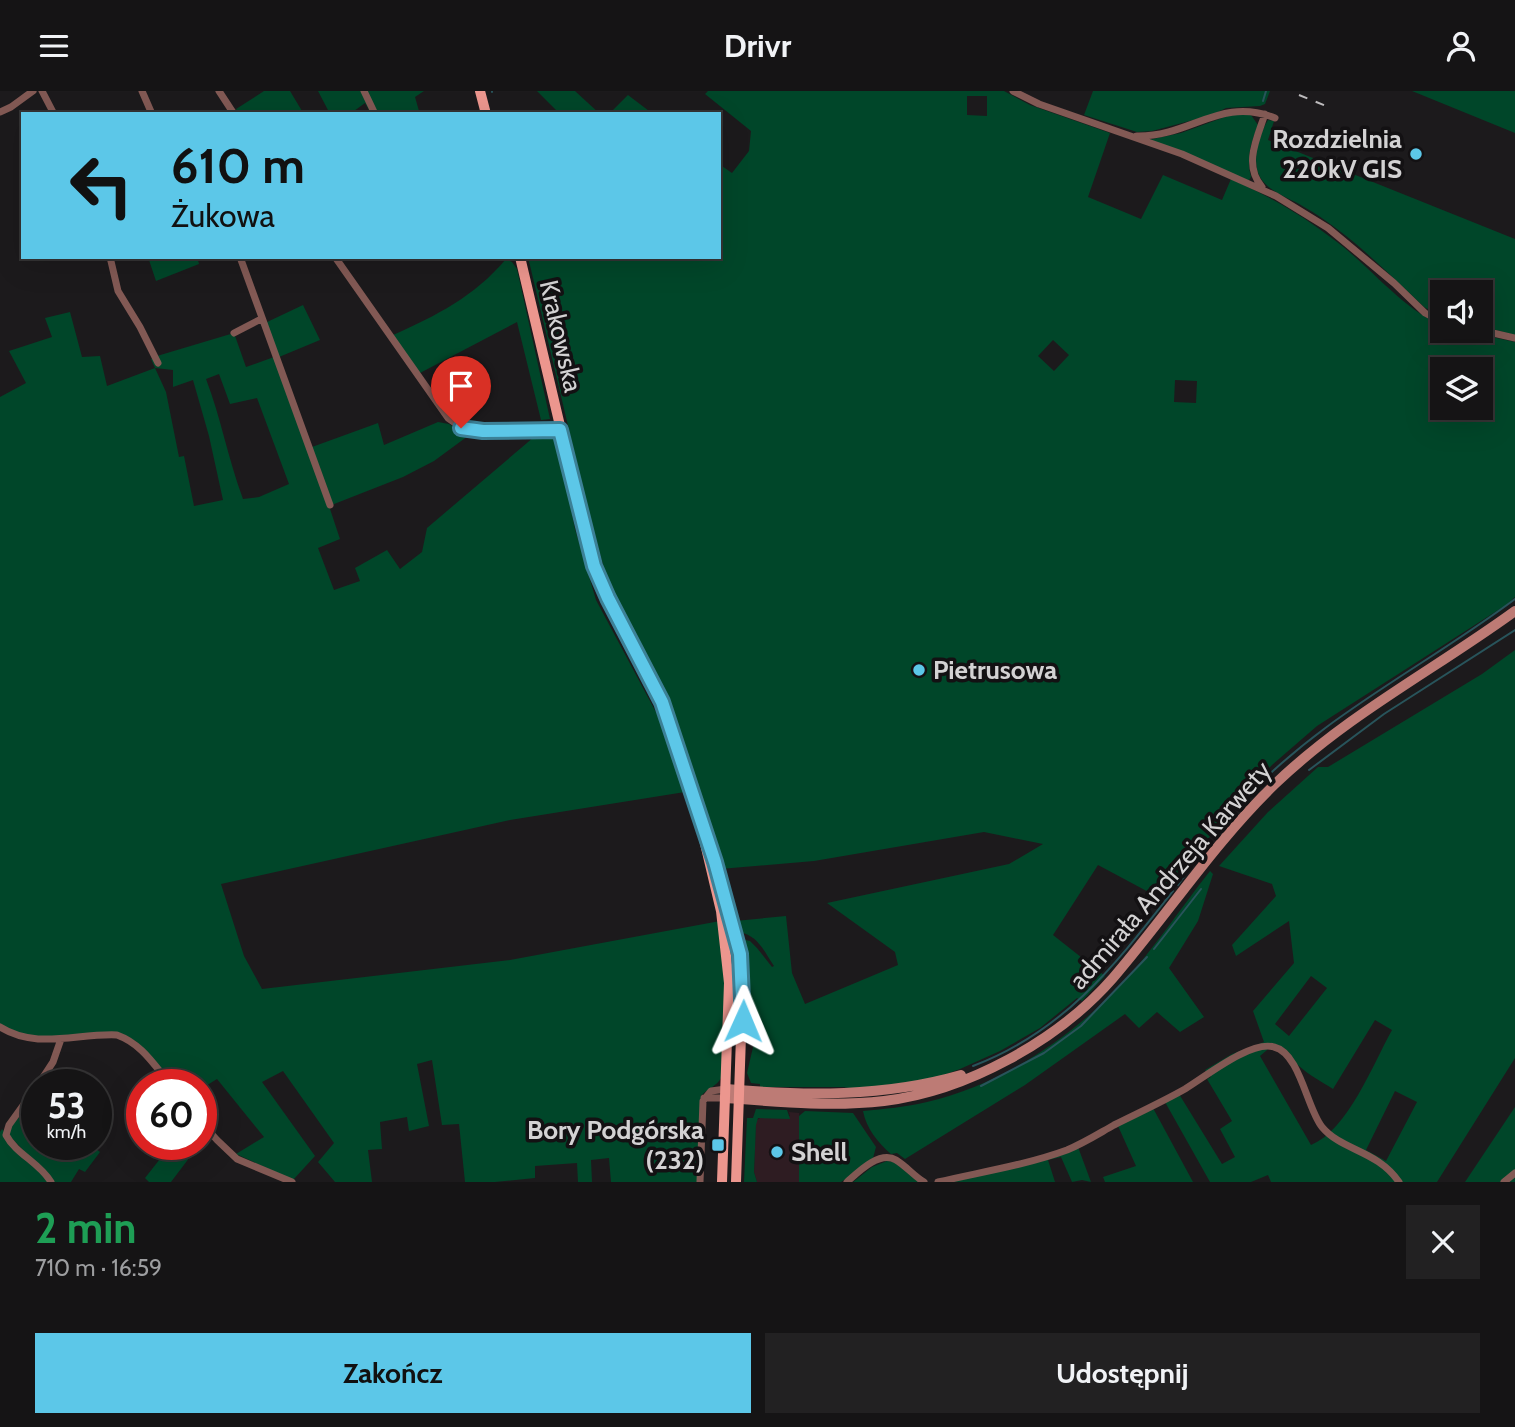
<!DOCTYPE html>
<html lang="pl">
<meta charset="utf-8">
<style>
body{margin:0;font-family:Cabin,sans-serif;background:#222122;color:#f1f3f6;height:100vh;display:flex;flex-direction:column;font-size:26px;white-space:nowrap}
*{box-sizing:border-box;margin:0}
p{font-size:23px;color:#9d9ea0}
.icon{flex:none;width:38px;height:38px;fill:none;stroke:currentColor;stroke-width:2;stroke-linecap:round;stroke-linejoin:round}
.map{position:relative;height:1091px;overflow:hidden}
.details{display:flex;flex-direction:column;background:#151415;flex:1}
.details>*{flex:none}
.hud{position:absolute;left:21px;top:21px;width:700px;height:147px;border-radius:0px;box-shadow:0 7px 28px #0002,0 0 0 2px #343334;background:#5cc7e8;color:#111;overflow:hidden}
.controls{position:absolute;left:1430px;top:189px;display:grid;gap:14px}
.controls a{display:grid;place-items:center;width:63px;height:63px;border-radius:0px;background:#151415;box-shadow:0 7px 28px #0002,0 0 0 2px #343334;font-size:35px}
.speed{position:absolute;left:21px;top:978px;display:flex;gap:14px;font-size:35px;font-weight:700;text-align:center}
.speed>*{display:grid;place-content:center;width:91px;height:91px;border-radius:50%;background:#151415;box-shadow:0 7px 28px #0002,0 0 0 2px #343334;line-height:1}
.speed small{font-size:18px;font-weight:400}
.speed .limit{border:10px solid #d22;background:#fff;color:#111}
.pin{position:absolute;display:grid;place-items:center;width:60px;height:60px;color:#fff;margin:-72px -30px;border-radius:50% 50% 50% 0;rotate:-45deg;box-shadow:0 0 7px #0007}
.pin .icon{rotate:45deg}
.me{position:absolute;width:77px;margin:-38px;rotate:1deg;stroke-linejoin:round;filter:drop-shadow(0 0 5px #0008)}
.turn{display:flex;align-items:center;gap:24px;height:147px;padding:0 35px;font-size:32px}
.turn .icon{width:91px;height:91px;stroke-width:2.5}
.turn b{display:block;font-size:49px;line-height:60px}
.round{display:grid;place-items:center;flex:none;width:74px;height:74px;border-radius:0px;background:#222122}
.summary{display:flex;align-items:center;justify-content:space-between;height:119px;padding:0 35px}
h1{font-size:42px;font-weight:700;line-height:52px;color:#1e9e55}
.button{display:flex;gap:14px;margin-top:auto;padding:14px 35px}
.button a{flex:1;height:80px;border-radius:0px;background:#5cc7e8;color:#111;font-size:28px;font-weight:700;line-height:80px;text-align:center}
.button a+a{background:#222122;color:#f1f3f6}
header{display:flex;justify-content:space-between;align-items:center;height:91px;padding:0 35px;background:#151415;font-size:32px;font-weight:700}
.map>svg:first-child{display:block}
.commercial{fill:#2e1c22}
.green{fill:#004629;fill-rule:evenodd}
.lines{fill:none;stroke-linecap:round;stroke-linejoin:round}
.stream{stroke:#28545b;stroke-width:2}
.minor{stroke:#825954;stroke-width:7}
.secondary{stroke:#bd7b75;stroke-width:10}
.primary{stroke:#ec968e;stroke-width:10}
.rail{stroke:#bdbbbd;stroke-width:2;stroke-dasharray:9 9;stroke-linecap:butt}
.route-casing{stroke:#3c8197;stroke-width:18}
.route{stroke:#5cc7e8;stroke-width:12}
.poi-dot{fill:#5cc7e8;stroke:#131113;stroke-width:2.5}
.labels{text-anchor:middle;dominant-baseline:central;stroke-width:7;stroke-linejoin:round;paint-order:stroke}
.poi-label{font-size:26px;font-weight:bold;fill:#d3d2d3;stroke:#131113;text-anchor:end}
.street-label{font-size:26px;fill:#d3d2d3;stroke:#131113}
</style>
<header><svg class="icon" aria-label="menu" viewBox="0 0 24 24"><path d="M4 6h16M4 12h16M4 18h16"/></svg>Drivr<svg class="icon" aria-label="person" viewBox="0 0 24 24"><circle cx="12" cy="8" r="4"/><path d="M4 21q1-7 8-7t8 7"/></svg></header>
<div class="map">
<svg width="1515" height="1091" viewBox="0 0 1515 1091">
<rect width="100%" height="100%" fill="#1c1a1c"/>
<!-- commercial -->
<path class="commercial" d="M789,1021l10,1v69h-42l-3,-10 2,-51 4,-3 30,-2z"/>
<!-- green -->
<path class="green" d="M264,0h26l12,20 -6,3h-57l-3,-5z
M318,0h106l-9,6 4,14 -5,3h-43l-6,-11 -15,11h-20z
M537,0h38l25,23h-40z
M708,0h296l26,14 80,28 -22,64 53,22 22,-44 59,25 9,-21c38,17 73,37 106,63 31,23 70,71 105,83v6h22l51,11v255l-9,8 -189,121 -45,39 -48,52 -48,66 -7,-1 -13,14 -58,-31 -45,70 52,41 -23,25 -5,-3 -37,30 -40,23 -40,18 -27,10 -78,10 -12,-2h-83v-3l-9,-1 -4,-10 7,-30 3,-2v-10h-8l-8,-92 9,2 7,7 15,19 2,-1c-10,-15 -16,-30 -34,-34l-5,-11 51,-5 6,57 13,31 93,-39 -3,-13 -68,-49 182,-39 34,-20 -59,-12 -170,29 -94,8 -22,-65 -1,-15 -23,-75 -67,-135 -18,-65 -61,-257h191v-93l13,9 17,-22 2,-20 -46,-37zM967,5h20v20l-20,-1zM1053,249l16,15 -15,16 -16,-15zM1442,278h38v39h-38zM1175,289l22,1 -1,22 -22,-1z
M1093,0h177l-5,13 -5,2 -34,2 -14,7 -60,16 -15,1 -53,-17z
M1412,0h103v42z
M628,4l25,19h-44z
M1233,23l18,1 7,10c-7,18 -12,33 -7,52l-2,3h-3l-98,-40 33,-7z
M1268,29l6,1 -6,19 247,99v96l-34,-9 -1,-34h-38v25l-18,-10c-37,-35 -76,-75 -120,-100 -14,-9 -36,-15 -44,-30 -9,-17 -1,-42 8,-57z
M148,166h49l2,7 -43,17z
M506,168l6,3 5,7 33,150 -9,1 -24,-98 -97,51 -27,-38c43,-19 82,-39 113,-76z
M303,214l17,35 -41,17 -14,-34z
M70,221l12,45 18,-1 7,30 48,-18 -4,-9 6,-3 77,-23 12,34 28,-10 38,90 66,-24 6,22 54,-23 11,2 19,12 -34,25 -31,16 -74,29 11,33 -22,9 16,42 26,-9 -5,-13 32,-18 13,19 22,-17 5,-24 107,-91 22,-2 19,94 21,71 62,116 27,76 -175,28 -289,64 23,72 18,33 248,-29 210,-39c7,52 4,104 1,157 -4,8 -14,11 -20,18l-4,86h-86l-2,-24 -18,2 1,22h-14l-1,-19 -42,3v12l-40,4h-30l-6,-58 -17,1 -10,-65 -15,4 12,62 -20,5 -2,-14 -27,5 2,27 -14,1 4,32h-37l-17,-20 16,-19 -51,-72 -21,11 53,74 -22,24 -57,-26 28,-17 -47,-58 -16,10v-4h-28l-36,-43 -17,-9 -87,6 -33,-14v-628l26,-14 -17,-32 43,-14 -7,-19zM155,277l18,2v17l20,-7 16,56 14,64 -29,6 -10,-50 -5,1 -13,-65zM219,283l11,30 27,-6 32,86 -30,13 -16,2c-15,-40 -22,-81 -37,-120z
M1515,559v408l-78,124h-166l-3,-7 -17,7h-41l-45,-80 14,-8 43,70 13,-7 -15,-28 12,-8 -25,-42 4,-2 -6,-7 27,-16 32,-12 -11,-31 41,-48 -5,-42 -53,35 -4,-11 44,-49 -4,-12 -53,-18 49,-54 50,-45h10l154,-93zM1311,885l16,12 -38,48 -14,-12zM1375,929l17,10c-19,34 -44,100 -81,115l-51,-89 14,-12c22,8 12,11 25,22 10,9 23,16 34,23zM1395,1000l22,11 -31,59 -20,-11z
M1210,780l3,3 -15,47 -29,47 35,49 -24,15 -23,-20 -18,16 -14,-14 -100,71 -120,74 -8,-6 -6,1c-13,-11 -25,-26 -28,-43 21,-2 43,-4 64,-9 74,-17 142,-63 194,-117 32,-35 59,-76 89,-114z
M37,1007v47h54l9,7 -15,20 -6,-3 -8,13h-18l-44,-47 3,-10z
M1515,1016v75h-50z
M1153,1017l40,74h-88l-2,-5 33,-11 -18,-40z
M756,1018l31,1 3,9 -32,-1 -2,7 -2,47 3,10h-13l3,-64h6z
M805,1020l48,2 23,34 -3,11 -5,6 -27,18h-42v-66z
M2,1038l47,53h-49v-50z
M162,1054h37l-28,37h-22l-4,-4 22,-28z
M1078,1056l13,35 -9,-2 -10,2 -11,-25 -13,3 7,22h-104z
M887,1070l7,1 25,20h-66l19,-15z"/>
<g class="lines">
<!-- stream -->
<path class="stream" d="M492,0v1
M1263,10l3,-10
M1309,679l75,-56 131,-84
M1241,712c78,-86 182,-135 274,-204
M1178,794l31,-45
M1154,858l47,-60
M973,975c92,-35 142,-101 200,-175
M981,995l63,-33 37,-27 66,-69"/>
<!-- minor -->
<path class="minor" d="M42,0l12,23
M142,0l10,23
M219,0l15,23
M364,0l11,23
M1013,0l26,13 143,50 94,42 52,32 66,55 31,30 17,9
M0,21l11,-5 22,-16
M1137,45c54,1 83,-40 138,-18
M1262,96c-19,-22 -5,-49 3,-73
M110,166l8,34 22,36 18,36
M240,166l90,248
M335,166l113,161 13,9 22,4 77,-1
M1480,239l35,8
M234,242l27,-14
M0,936c36,23 77,6 117,8 25,9 37,30 54,50
M38,994l15,-23 8,-23
M37,995l-28,39 -3,10c10,19 34,28 45,47
M704,1007h22
M201,1031l16,18 20,19 55,23
M700,1091l3,-81 8,-10 15,-2
M847,1091c11,-10 33,-32 49,-22 10,6 18,16 28,22
M938,1091c43,-10 88,-17 129,-32 17,-7 31,-16 47,-25 24,-12 48,-23 71,-36 20,-12 66,-49 89,-42 26,6 33,62 48,80 20,24 55,23 77,55
M1504,1091l11,-9"/>
<!-- secondary -->
<path class="secondary" d="M726,998c79,7 158,8 235,-14
M726,1007c52,4 106,9 158,3 82,-10 174,-60 229,-123 55,-64 101,-135 162,-194 73,-70 159,-114 240,-173"/>
<!-- primary -->
<path class="primary" d="M480,0l6,23
M520,166l69,291 19,50 50,95 11,28 30,97 22,93 8,72 -7,199
M718,779l21,77 4,31 -7,204"/>
<!-- rail -->
<path class="rail" d="M1299,4l27,11"/>
</g>
<g class="lines">
<defs>
<path id="route" d="M461,337l22,3 77,-1 34,136 14,32 54,104 53,160 25,92 3,67"/>
</defs>
<!-- route casing -->
<use href="#route" class="route-casing"/>
<!-- route -->
<use href="#route" class="route"/>
</g>
<!-- markers -->
<g class="poi-dot">
<circle cx="1416" cy="63" r="7"/>
<circle cx="919" cy="579" r="7"/>
<rect x="711" y="1047" width="14" height="14" rx="3.5"/>
<circle cx="777" cy="1061" r="7"/>
</g>
<g class="labels">
<!-- poi labels -->
<g class="poi-label">
<text x="1402" y="48">Rozdzielnia<tspan x="1402" dy="30">220kV GIS</tspan></text>
<text x="933" y="579" text-anchor="start">Pietrusowa</text>
<text x="704" y="1039">Bory Podgórska<tspan x="704" dy="30">(232)</tspan></text>
<text x="791" y="1061" text-anchor="start">Shell</text>
</g>
<!-- street labels -->
<g class="street-label">
<text transform="translate(561 245) rotate(77)">Krakowska</text>
<text transform="translate(1170 784) rotate(-49)">admirała Andrzeja Karwety</text>
</g>
</g>
</svg>
<div class="controls">
<a><svg class="icon" aria-label="sound" viewBox="0 0 24 24"><path d="M4 9h4l5-4v14l-5-4H4zM17 9q2 3 0 6"/></svg></a>
<a><svg class="icon" aria-label="layers" viewBox="0 0 24 24"><path d="M12 4l9 5-9 5-9-5zM3 14l9 5 9-5"/></svg></a>
</div>
<div class="speed"><div>53<small>km/h</small></div><div class="limit">60</div></div>
<div class="pin" style="left:461px;top:337px;background:#d93025"><svg class="icon" aria-label="arrive" viewBox="0 0 24 24"><path d="M6 21V4h12l-3 4 3 4H6"/></svg></div>
<svg class="me" style="left:743px;top:930px" viewBox="-20 -20 40 40"><path d="M0-17L14 15 0 8-14 15z" fill="#5cc7e8" stroke="#fff" stroke-width="4"/></svg>
<div class="hud">
<div class="turn"><svg class="icon" aria-label="left" viewBox="0 0 24 24"><path d="M17 20v-9H6M10 6l-5 5 5 5"/></svg><div><b>610 m</b>Żukowa</div></div>
</div>
</div>
<section class="details">
<div class="summary"><div><h1>2 min</h1><p>710 m · 16:59</p></div><a class="round"><svg class="icon" aria-label="close" viewBox="0 0 24 24"><path d="M6 6l12 12M18 6L6 18"/></svg></a></div>
<div class="button"><a>Zakończ</a><a>Udostępnij</a></div>
</section>
